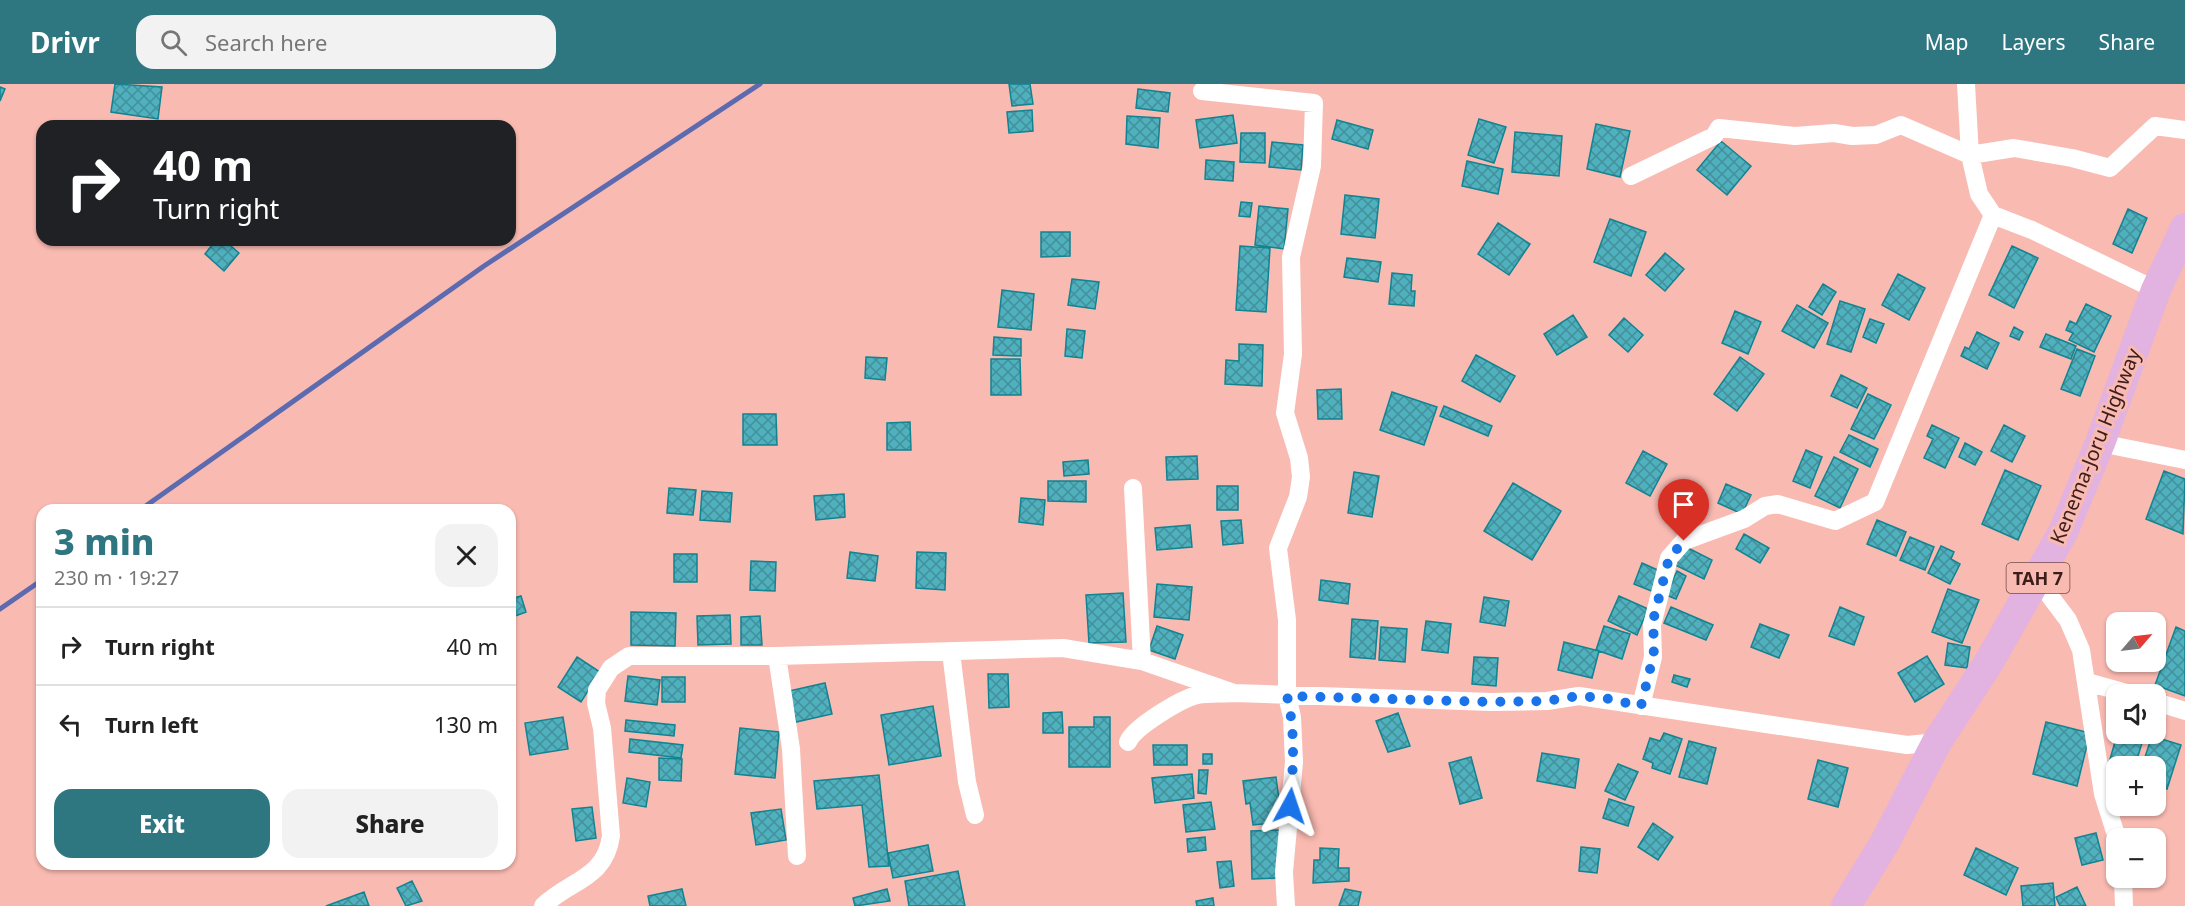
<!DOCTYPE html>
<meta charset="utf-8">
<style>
body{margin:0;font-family:"Noto Sans",sans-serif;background:#f2f2f2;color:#222;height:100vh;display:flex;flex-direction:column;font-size:22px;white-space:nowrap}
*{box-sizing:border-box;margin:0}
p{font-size:20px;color:#767676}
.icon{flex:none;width:33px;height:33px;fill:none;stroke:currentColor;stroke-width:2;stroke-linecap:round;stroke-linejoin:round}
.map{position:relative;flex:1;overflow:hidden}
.details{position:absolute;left:36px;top:420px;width:480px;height:366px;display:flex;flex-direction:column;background:#fff;border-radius:18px;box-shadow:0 2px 4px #0004}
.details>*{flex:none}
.top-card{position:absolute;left:36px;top:36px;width:480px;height:126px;border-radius:18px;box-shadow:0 2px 4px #0004;background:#202124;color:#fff;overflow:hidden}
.needle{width:39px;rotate:62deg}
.tools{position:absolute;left:2106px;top:528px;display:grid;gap:12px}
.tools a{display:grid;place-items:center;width:60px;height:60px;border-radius:12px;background:#fff;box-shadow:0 2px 4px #0004;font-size:30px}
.pin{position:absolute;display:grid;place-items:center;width:51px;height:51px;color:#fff;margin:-62px -26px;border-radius:50% 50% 50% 0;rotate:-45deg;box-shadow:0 0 6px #0007}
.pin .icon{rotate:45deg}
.me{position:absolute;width:66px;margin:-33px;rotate:5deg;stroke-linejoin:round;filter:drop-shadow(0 0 4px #0008)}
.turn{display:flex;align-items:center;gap:21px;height:126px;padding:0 18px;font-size:27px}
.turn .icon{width:78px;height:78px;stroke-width:2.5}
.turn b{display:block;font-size:42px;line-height:51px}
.round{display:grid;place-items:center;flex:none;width:63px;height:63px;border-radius:18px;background:#f2f2f2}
.headline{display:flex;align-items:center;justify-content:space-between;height:102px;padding:0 18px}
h1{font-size:36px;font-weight:800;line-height:45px;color:#2e7680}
.cta{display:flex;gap:12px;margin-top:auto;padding:12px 18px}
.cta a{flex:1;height:69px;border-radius:18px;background:#2e7680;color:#fff;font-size:24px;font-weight:800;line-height:69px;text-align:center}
.cta a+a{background:#f2f2f2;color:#222}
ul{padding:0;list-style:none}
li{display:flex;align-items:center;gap:18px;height:78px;padding:0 18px;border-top:2px solid #e0e0e0}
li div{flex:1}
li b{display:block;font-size:22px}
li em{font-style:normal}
header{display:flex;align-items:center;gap:36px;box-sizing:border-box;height:84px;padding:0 30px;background:#2e7680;color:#fff}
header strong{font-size:28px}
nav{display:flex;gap:33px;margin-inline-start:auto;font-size:21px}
.search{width:420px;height:54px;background:#f2f2f2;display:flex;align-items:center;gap:15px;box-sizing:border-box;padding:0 21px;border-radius:18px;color:#767676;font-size:22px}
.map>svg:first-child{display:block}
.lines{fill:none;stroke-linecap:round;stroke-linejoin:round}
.stream{stroke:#5c6bb0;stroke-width:5}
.building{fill:url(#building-cross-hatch);stroke:#118391;stroke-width:1.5}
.minor{stroke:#fff;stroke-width:18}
.trunk{stroke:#e2b2e0;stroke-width:30}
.route{stroke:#1a73e8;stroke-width:10;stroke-dasharray:0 18}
.labels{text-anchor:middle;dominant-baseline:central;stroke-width:6;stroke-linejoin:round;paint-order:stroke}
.shield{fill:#f9bab1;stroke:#744c47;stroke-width:1.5}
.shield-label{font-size:18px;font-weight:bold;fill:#3b1d1a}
.street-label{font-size:20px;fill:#3b1d1a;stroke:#f9bab1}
</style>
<header>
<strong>Drivr</strong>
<div class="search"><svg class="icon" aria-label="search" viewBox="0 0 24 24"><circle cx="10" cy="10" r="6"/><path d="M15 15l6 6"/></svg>Search here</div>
<nav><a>Map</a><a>Layers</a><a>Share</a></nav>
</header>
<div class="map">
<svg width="2185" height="822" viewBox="0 0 2185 822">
<defs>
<pattern id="building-cross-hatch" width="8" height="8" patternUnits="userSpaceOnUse" patternTransform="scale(1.5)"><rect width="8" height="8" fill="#4fb0be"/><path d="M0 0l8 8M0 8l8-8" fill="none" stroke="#438f9a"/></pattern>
</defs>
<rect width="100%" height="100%" fill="#f9bab1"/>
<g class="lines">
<!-- stream -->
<path class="stream" d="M140,426l344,-244 276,-182
M0,525l42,-29"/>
</g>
<!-- building -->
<path class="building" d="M115,0l47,3 -4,32 -47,-7z
M1009,0h21l3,20 -21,2z
M0,3l5,2 -5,12z
M1138,5l32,4 -2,19 -32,-4z
M1032,26l1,21 -24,2 -2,-21z
M1233,31l4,28 -37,5 -4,-28z
M1127,32l33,2 -2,30 -32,-4z
M1479,35l27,8 -12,36 -26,-8z
M1337,36l36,10 -5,19 -36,-10z
M1596,40l34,7 -10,46 -33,-8z
M1515,48l47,4 -3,40 -47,-4z
M1241,49h24v30l-25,-1z
M1721,57l30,25 -24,29 -30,-25z
M1272,58l31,3 -2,25 -32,-3z
M1206,76l28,2 -1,19 -28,-2z
M1467,77l36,8 -5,25 -36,-8z
M1345,111l34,4 -4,39 -34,-4z
M1241,118l11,1 -2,14 -11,-1z
M1259,122l29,3 -4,40 -29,-4z
M2128,125l19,9 -15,35 -19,-9z
M1610,135l36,13 -15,44 -37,-14z
M1498,139l32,21 -21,31 -31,-21z
M1041,148h29v24l-29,1z
M216,156h8l15,13 -15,18 -19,-17z
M1240,162l30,2 -4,64 -30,-2z
M2012,162l26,12 -24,50 -25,-13z
M1665,169l19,16 -19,22 -19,-16z
M1347,174l34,4 -3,20 -34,-5z
M1392,189l20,2 -1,16h4l-1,15 -25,-2z
M1898,190l27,14 -16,32 -27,-15z
M1072,195l27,3 -4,27 -27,-4z
M1823,200l13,8 -14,23 -13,-8z
M1002,206l32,4 -3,36 -33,-3z
M1840,217l25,8 -14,43 -24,-8z
M2086,220l25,12 -17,36 -25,-12 4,-7 -7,-3 4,-9 6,3z
M1797,221l31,18 -14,25 -32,-17z
M1735,227l26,11 -13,32 -26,-11z
M1573,231l14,22 -30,18 -13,-21z
M1624,234l19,17 -15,17 -19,-17z
M1870,235l14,5 -8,19 -13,-6z
M2014,243l9,5 -4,8 -9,-4z
M1067,245l18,2 -3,27 -17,-2z
M1977,248l22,11 -12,26 -26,-13 4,-9 4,2z
M2046,250l30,12 -5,13 -31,-12z
M994,253l27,2v17l-28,-1z
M1239,260l24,1 -1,41 -37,-2 1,-24 13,1z
M2077,265l18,7 -15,40 -19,-7z
M1476,271l39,21 -15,26 -38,-21z
M866,273l21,1 -2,22 -20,-2z
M1740,273l24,17 -27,37 -23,-17z
M991,275h29l1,36h-30z
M1841,291l26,13 -10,20 -26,-12z
M1341,305l1,30h-24l-1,-29z
M1392,308l45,15 -13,38 -44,-15z
M1868,310l23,11 -17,34 -23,-10z
M1444,322l48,20 -4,10 -48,-20z
M743,330h33l1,31h-34z
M910,338l1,28h-24v-27z
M1932,341l27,13 -14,30 -21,-10 9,-19 -6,-3z
M2004,341l21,11 -13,26 -21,-11z
M1849,351l29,14 -8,18 -30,-15z
M1965,359l17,9 -7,13 -16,-8z
M1806,366l16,7 -12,31 -17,-7z
M1643,367l24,13 -17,32 -24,-13z
M1197,372l1,23 -31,1 -1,-23z
M1834,373l24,12 -18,39 -25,-12z
M1088,376l1,14 -25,2 -1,-14z
M2005,386l36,16 -23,54 -36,-16z
M2164,387l21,8 -2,55 -37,-15z
M1354,388l25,4 -7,41 -24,-4z
M1048,397h38v21l-38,-1z
M1513,399l48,28 -29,49 -48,-29z
M1726,400l25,11 -9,19 -24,-11z
M1217,402h21v24h-21z
M669,404l27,2 -3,25 -26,-2z
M702,407l30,2 -2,29 -30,-2z
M844,410l1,23 -29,3 -2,-24z
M1021,414l24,2 -2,25 -24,-3z
M1241,436l2,23 -20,2 -2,-24z
M1877,436l29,12 -10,24 -29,-12z
M1190,441l2,22 -35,3 -2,-22z
M1744,450l25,14 -9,15 -24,-14z
M1910,453l24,10 -9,23 -25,-10z
M1684,462l28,14 -8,19 -29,-14z
M1941,462l13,6 -3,7 9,5 -10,20 -22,-11z
M850,468l28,4 -3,25 -28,-3z
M917,468l29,1 -1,37 -29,-2z
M674,470h23v28h-23z
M751,477l25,1 -1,29 -25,-1z
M1642,479l20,9 -8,20 -20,-8z
M1677,487l9,5 -10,23 -10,-4z
M1321,496l29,4 -2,20 -29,-4z
M1157,500l35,3 -3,33 -35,-3z
M1948,505l31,11 -17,43 -30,-11z
M1123,509l3,49 -37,1 -3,-48z
M521,512l5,16 -16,6v-19z
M1619,512l29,13 -11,26 -29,-14z
M1484,513l25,4 -4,25 -25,-4z
M1671,523l42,18 -7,15 -42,-17z
M1840,523l24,10 -10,28 -25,-9z
M631,528l45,1 -1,33 -44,-1z
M730,531l1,29 -33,1 -1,-29z
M760,532l2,29h-21v-28z
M1352,535l26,2 -3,38 -25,-2z
M1426,537l25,3 -3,29 -26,-3z
M1760,540l29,11 -10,23 -28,-11z
M1157,542l26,9 -8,24 -26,-9z
M1604,542l26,8 -8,25 -26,-9z
M1381,543l26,2 -2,33 -26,-2z
M2176,543l9,4v65l-30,-11z
M1564,558l35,9 -7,27 -34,-8z
M1948,559l22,4 -3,21 -22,-3z
M1927,572l17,28 -29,18 -17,-29z
M577,573l23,15 -19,30 -23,-15z
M1474,573l24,1 -2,28 -24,-2z
M988,590h20l1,33 -20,1z
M1674,591l16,4 -3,8 -15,-5z
M628,592l32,4 -3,25 -32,-4z
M662,593h23v25h-23z
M825,599l7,31 -36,8 -7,-31z
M933,622l8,50 -52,9 -8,-50z
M1062,628l1,21h-20v-20z
M1398,629l12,33 -22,6 -12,-31z
M563,633l5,32 -38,6 -5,-32z
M1094,633h16v50h-41v-40h25z
M626,636l49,5 -1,11 -49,-5z
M2046,638l44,11 -13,53 -44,-12z
M510,644h4l-1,65h-3z
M740,644l39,4 -4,46 -40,-4z
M1664,649l18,6 -12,35 -18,-6 1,-5 -10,-4 7,-21 10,3z
M2117,651l25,8 -7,23 -19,3 -8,-3z
M2152,652l29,9 -14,44 -11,-3v-20h-14z
M630,655l53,6 -2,13 -52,-6z
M1689,657l27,7 -9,36 -28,-7z
M1153,661h34v20h-33z
M1542,669l37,6 -4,29 -38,-7z
M1203,670h9v10h-9z
M1471,673l11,41 -22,6 -11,-41z
M659,674l23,1 -1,22 -22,-1z
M1818,676l30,8 -10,39 -30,-8z
M1618,680l20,8 -13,28 -20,-9z
M1199,686h9l-2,24 -8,-1z
M1192,690l2,24 -39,5 -3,-25z
M879,691l10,91 -20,1 -7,-62 -45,4 -3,-28z
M1276,693l6,45 -29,3 -3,-22 -4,1 -3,-23z
M627,694l23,4 -4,25 -23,-4z
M1609,715l25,8 -6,19 -25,-8z
M1211,718l4,27 -29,3 -3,-27z
M592,723l4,31 -20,3 -4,-32z
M781,725l5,31 -30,5 -5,-32z
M1653,739l20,14 -15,23 -20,-13z
M1280,746l1,48 -29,1 -1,-48z
M2096,749l7,27 -21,5 -7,-27z
M1205,753l1,13 -18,2 -1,-13z
M928,761l5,26 -40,7 -5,-25z
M1581,763l19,2 -3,24 -18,-2z
M1320,764l19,1 -1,19h11v13l-36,2 1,-23h6z
M1976,764l42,20 -12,27 -42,-20z
M1231,777l3,25 -14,2 -3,-26z
M474,780h18l-17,5z
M958,787l7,35h-56l-4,-25z
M412,797l10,20 -16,5 -9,-18z
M2053,799l2,23h-32l-2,-20z
M2077,803l9,19h-26l-4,-9z
M682,805l4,17h-36l-2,-10z
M887,805l3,12 -35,5 -2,-8z
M1345,805l16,3 -3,14h-19z
M364,808l5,14h-43z
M1213,814l1,8h-17l-1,-5z"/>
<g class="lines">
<!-- minor -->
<path class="minor" d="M1966,0l4,71 9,39 14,21 39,15 124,60
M1202,7l112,12 -2,63 -21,91 2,97 -8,59 14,45 2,19 -3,20 -20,51 9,72v76l5,21 2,45 -10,110 2,34
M1631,92l83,-40 5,-8 76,8 39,-3 18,3 24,-1 25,-10 69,30 44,-7 58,10 38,10 45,-42 30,4
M2100,359l85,17
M1133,404l9,173
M2037,495l31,41 13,30 22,144 14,44
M951,568l16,130 8,33
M777,572l14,93 6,107
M2087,598l43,12
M2156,618l29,9
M1641,622l12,-49 -1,-32 17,-67 15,-17 60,-22 21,-13 13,-2 57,17 40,-19 118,-287
M1128,658c6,-15 53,-43 69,-47 12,-2 25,-1 37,-2l257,9 56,-1 32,-5 328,49 30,-3
M2123,794l1,28
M543,822c27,-26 62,-27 68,-70l-9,-108 -6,-25 1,-13 14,-22 18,-12h148l286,-8 79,13 92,32"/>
<!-- trunk -->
<path class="trunk" d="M1846,822l39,-64 52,-100 52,-80 74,-130 37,-89 56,-153 29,-62"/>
</g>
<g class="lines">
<!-- route -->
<path class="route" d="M1290,722c3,-37 6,-73 -3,-110l204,6 55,-1 33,-5 25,2 37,8 12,-49 2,-15 -3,-17 17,-67 15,-17"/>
</g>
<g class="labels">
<!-- shield labels -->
<rect class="shield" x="2006.5" y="479" width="63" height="30" rx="4.5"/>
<g class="shield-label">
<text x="2038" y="494">TAH 7</text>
</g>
<!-- street labels -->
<g class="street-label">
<text transform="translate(2095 362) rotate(-68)">Kenema-Joru Highway</text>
</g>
</g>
</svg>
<div class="tools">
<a><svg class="needle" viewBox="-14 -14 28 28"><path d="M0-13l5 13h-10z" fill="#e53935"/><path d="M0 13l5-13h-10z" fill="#767676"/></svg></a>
<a><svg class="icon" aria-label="sound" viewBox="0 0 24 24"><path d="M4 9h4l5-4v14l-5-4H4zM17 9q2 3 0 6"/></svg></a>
<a>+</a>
<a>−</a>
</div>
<div class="pin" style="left:1684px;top:457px;background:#d93025"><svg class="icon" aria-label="arrive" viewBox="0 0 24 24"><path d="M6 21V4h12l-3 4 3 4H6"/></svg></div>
<svg class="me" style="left:1290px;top:722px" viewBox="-20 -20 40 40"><path d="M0-17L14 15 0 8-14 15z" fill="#1a73e8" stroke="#fff" stroke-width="4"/></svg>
<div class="top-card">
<div class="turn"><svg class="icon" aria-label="right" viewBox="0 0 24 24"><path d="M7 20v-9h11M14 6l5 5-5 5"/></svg><div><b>40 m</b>Turn right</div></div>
</div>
<section class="details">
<div class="headline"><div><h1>3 min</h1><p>230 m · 19:27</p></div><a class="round"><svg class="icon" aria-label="close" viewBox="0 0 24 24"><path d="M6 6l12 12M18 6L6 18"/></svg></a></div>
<ul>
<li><svg class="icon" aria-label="right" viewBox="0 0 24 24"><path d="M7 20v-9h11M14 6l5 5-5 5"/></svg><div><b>Turn right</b></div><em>40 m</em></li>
<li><svg class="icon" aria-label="left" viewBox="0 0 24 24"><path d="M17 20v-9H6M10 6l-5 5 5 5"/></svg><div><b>Turn left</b></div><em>130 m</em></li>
</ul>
<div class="cta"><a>Exit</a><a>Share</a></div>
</section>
</div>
